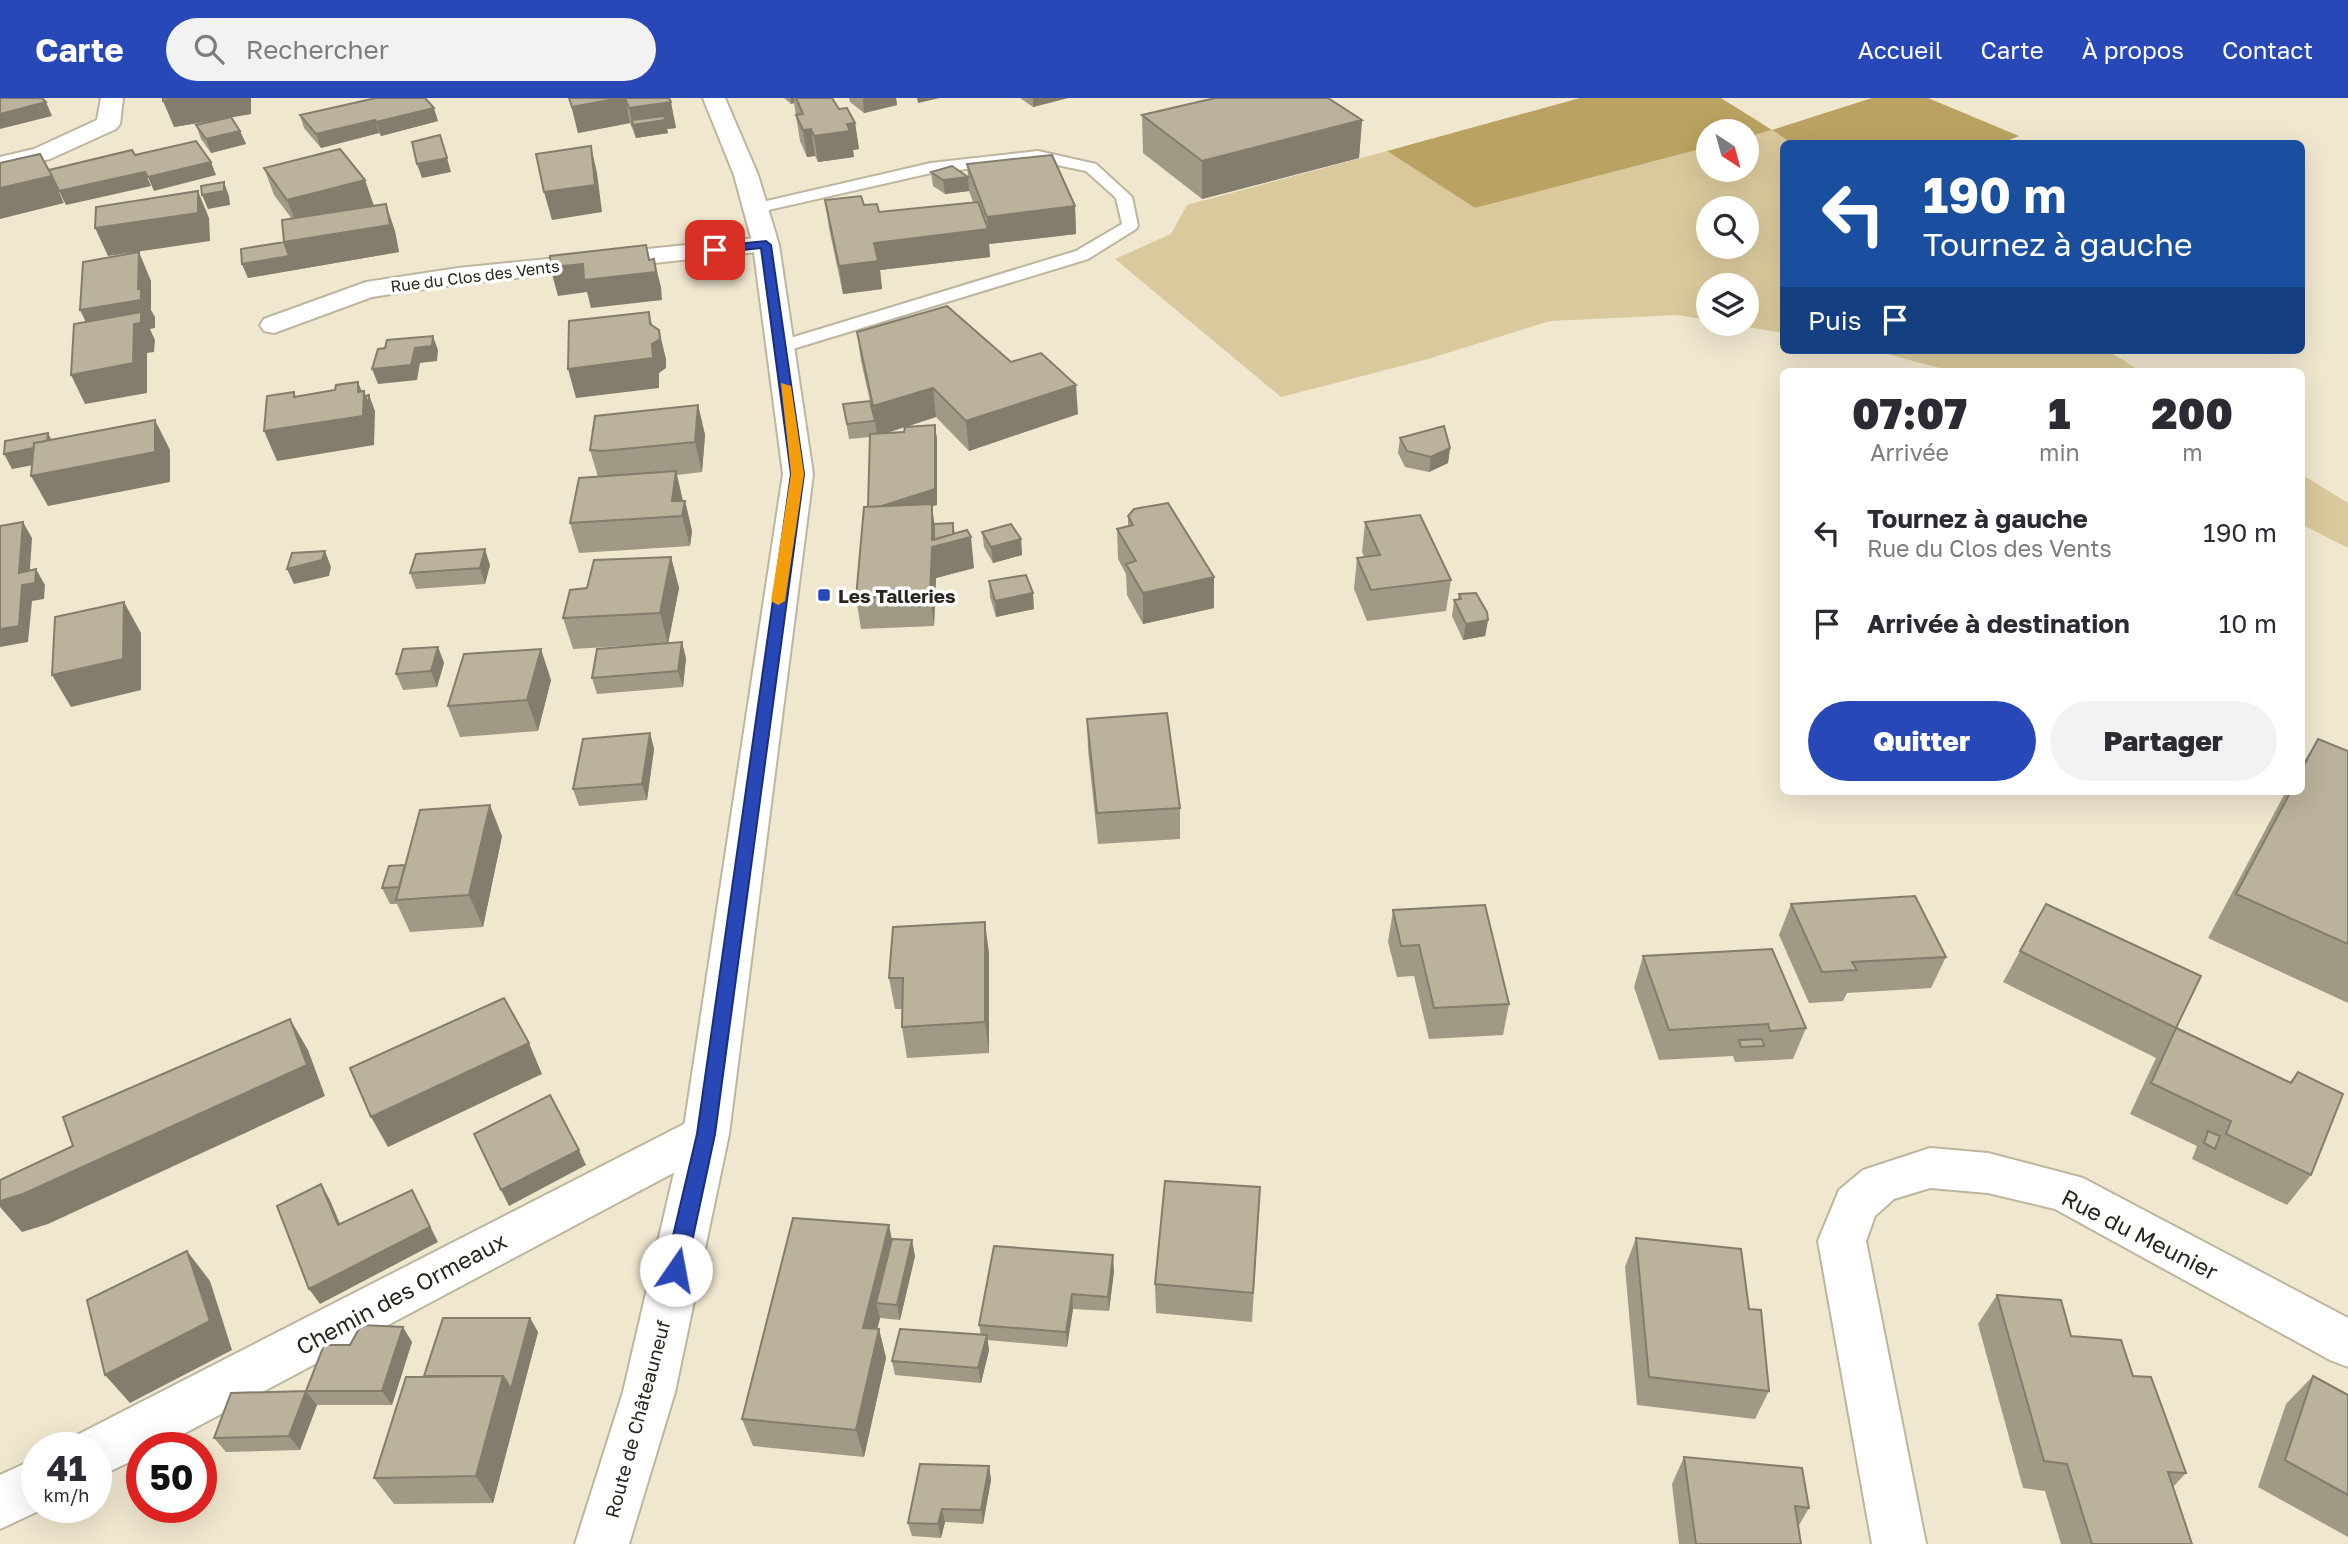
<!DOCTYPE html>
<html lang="fr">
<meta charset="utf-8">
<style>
body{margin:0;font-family:"Golos Text",sans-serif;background:#f2f2f3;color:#2b2b33;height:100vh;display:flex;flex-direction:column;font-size:26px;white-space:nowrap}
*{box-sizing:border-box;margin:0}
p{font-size:23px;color:#7c7c81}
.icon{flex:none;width:38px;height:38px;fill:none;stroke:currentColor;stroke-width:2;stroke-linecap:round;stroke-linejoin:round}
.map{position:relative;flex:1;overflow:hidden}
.drawer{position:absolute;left:1780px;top:270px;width:525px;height:427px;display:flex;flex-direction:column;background:#fff;border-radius:10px;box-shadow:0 7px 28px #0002}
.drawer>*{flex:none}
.top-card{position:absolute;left:1780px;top:42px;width:525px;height:214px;border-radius:10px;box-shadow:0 7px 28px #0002;background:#1a4fa0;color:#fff;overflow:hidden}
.needle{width:46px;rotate:144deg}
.buttons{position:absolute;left:1696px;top:21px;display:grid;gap:14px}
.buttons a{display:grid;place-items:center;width:63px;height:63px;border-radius:50%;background:#fff;box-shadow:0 7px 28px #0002;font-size:35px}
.speed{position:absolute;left:21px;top:1334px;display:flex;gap:14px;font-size:35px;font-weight:700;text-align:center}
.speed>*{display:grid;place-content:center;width:91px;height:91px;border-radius:50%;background:#fff;box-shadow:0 7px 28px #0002;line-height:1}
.speed small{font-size:18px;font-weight:400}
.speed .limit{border:10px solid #d22;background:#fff;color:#111}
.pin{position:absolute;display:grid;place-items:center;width:60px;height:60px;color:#fff;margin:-30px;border-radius:14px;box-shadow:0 4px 10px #0006}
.me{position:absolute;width:77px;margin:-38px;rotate:12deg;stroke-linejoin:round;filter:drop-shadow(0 0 5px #0008)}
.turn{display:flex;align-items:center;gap:24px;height:147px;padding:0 28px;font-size:32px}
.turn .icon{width:91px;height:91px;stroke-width:2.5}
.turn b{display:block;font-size:49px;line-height:60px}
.then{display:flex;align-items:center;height:66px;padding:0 28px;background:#0003;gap:14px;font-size:26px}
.eta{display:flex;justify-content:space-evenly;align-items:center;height:119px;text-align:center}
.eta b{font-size:42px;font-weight:800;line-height:49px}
.button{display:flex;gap:14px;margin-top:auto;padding:14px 28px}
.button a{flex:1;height:80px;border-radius:42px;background:#2848b8;color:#fff;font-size:28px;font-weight:800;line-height:80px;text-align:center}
.button a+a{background:#f2f2f3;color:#2b2b33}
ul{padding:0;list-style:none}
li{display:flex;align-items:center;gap:21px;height:91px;padding:0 28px}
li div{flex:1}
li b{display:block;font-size:26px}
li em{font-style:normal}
header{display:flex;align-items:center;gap:42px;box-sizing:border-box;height:98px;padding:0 35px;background:#2848b8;color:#fff}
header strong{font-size:33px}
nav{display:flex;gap:38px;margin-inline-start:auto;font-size:24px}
.search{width:490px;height:63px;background:#f2f2f3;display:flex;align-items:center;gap:18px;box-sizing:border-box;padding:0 24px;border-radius:38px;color:#7c7c81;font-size:26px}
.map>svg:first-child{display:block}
.green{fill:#dac99c;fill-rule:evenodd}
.forest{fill:#baa362}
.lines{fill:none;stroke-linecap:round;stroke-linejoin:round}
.lane-casing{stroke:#bdb59e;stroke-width:4}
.street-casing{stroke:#bdb59e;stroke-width:4}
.secondary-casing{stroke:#bdb59e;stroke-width:4}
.lane{fill:#fff;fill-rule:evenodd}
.street{fill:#fff;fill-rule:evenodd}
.secondary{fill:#fff;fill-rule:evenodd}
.wall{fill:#a09985;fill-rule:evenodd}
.shaded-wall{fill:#827d6c}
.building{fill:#bab29b;stroke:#827d6c;stroke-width:2}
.route{fill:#2848b8;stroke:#1a2f78;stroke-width:2}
.slow{fill:#f59e0b}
.poi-dot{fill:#2848b8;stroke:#fff;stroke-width:2.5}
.labels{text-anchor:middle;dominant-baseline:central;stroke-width:7;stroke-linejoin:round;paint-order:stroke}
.far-street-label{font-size:16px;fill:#29261d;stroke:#fff}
.poi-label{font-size:19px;font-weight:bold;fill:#29261d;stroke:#fff;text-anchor:start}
.street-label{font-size:19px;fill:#29261d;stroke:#fff}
.near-street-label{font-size:23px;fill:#29261d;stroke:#fff}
</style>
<header>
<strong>Carte</strong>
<div class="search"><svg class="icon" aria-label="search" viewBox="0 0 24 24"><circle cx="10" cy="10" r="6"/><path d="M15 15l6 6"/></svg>Rechercher</div>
<nav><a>Accueil</a><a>Carte</a><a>À propos</a><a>Contact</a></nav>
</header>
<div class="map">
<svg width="2348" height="1446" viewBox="0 0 2348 1446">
<rect width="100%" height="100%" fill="#f0e7cf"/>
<!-- green -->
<path class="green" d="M1772,32l21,13 -10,1v189l-53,-9h16v-39h-38v35l-31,-5 -127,6 -122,38 -147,38 -166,-138 56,-25 16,-29 200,-54 88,57 233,-61v23h38l1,-33zM1708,110h38v39h-38z
M1872,252h235l33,21h-189z
M2301,376l47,29v45l-47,-24z"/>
<!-- forest -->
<path class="forest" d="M1580,0h141l51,32 100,-32h56l91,38 -20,8h-206l-21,-14 -25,7 -1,-6h-38v16l-233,61 -88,-57z"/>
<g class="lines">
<defs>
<path id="lane" d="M1038,53l58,13 36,33 6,29 -2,3 -48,30 -302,92h-12l-3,-4 3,-4 302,-92 46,-27 -6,-26 -30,-27 -48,-10 -107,12 -176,40 -8,-5 2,-3 182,-42z"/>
<path id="street" d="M101,0h22l-3,26 -4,5 -66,30 -50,12v-14l34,-8 63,-29z
M766,139l9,3 4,5 -4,5 -317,34 -86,13 -98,36 -10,-2 -4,-6 4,-6 102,-37 92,-14z
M706,1017l16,6 7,13 -7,13 -563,300h-17v9l-46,22v-31h-24l5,-12 613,-314z
M1930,1050l58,5 95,25 265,140v49l-18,-7 -275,-151 -67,-16 -58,-5 -36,11 -19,17 -9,25 60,303h-54l-54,-303 21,-51 24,-20z
M37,1360v49h10l-47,22v-54z"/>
<path id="secondary" d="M703,0h22l33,77 21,70 34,229 -84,660 -54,258 -46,152h-54l48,-152 60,-258 100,-660 -30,-229 -19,-70z"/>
</defs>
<!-- lane casing -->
<use href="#lane" class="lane-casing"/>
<!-- street casing -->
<use href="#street" class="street-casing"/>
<!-- secondary casing -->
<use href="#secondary" class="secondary-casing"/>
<!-- lane -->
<use href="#lane" class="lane"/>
<!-- street -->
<use href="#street" class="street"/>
<!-- secondary -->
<use href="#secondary" class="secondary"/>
</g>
<!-- wall -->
<path class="wall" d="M251,0v16l-20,3 9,14 6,13 -35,9 -10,-14 -5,-14 32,-7 -54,9z
M569,0h100l7,30 -9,1 1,4 -32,5 -6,-15 -52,10z
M784,0h48l7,11 16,14 4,26 -6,1 1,7 -36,5 -3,-6 -8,1 -7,-16 -6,-38 -3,1z
M849,0h47l1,7 -33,8 -14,-11z
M1020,0h48l-35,9z
M300,17l138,6 -57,15 -2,-3 -58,15 -17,-20z
M1142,17l220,5 -3,38 -157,41 -59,-46z
M967,66l108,42 1,28 -87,10 1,13 -110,13 2,19 -39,5 -14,-66 -4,-28 39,5 15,7 94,-10 -4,-11 -24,3 -12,-8 -2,-14 37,5z
M264,70l101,12 9,26 21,25 4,21 -151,26 -6,-14 41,-22 9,-23 -18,-24z
M857,234l154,30 67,52 -109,37 -33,-34 -30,10 29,-2 2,15v65l-5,1 2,18 19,-1 2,11 19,34 -38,10 -2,48 -73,3 -5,-31 12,-91 2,-70 -21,2 -6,-35 27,-3 -9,-40zM905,329l-1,5 -18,1z
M698,307l7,30 -3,37 -25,3 6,26h2l7,30 -2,15 -111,7 -9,-30 28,-46 -8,-27z
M1400,340l50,10 -2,15 -19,9 -24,-5 -7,-14z
M1128,418l86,92 -71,16 -16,-29 -1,-21 -8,-15 -1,-30 11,-3z
M1365,424l86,58 -5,31 -79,10 -13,-32 3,-31 7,-1 -2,-5z
M982,434l39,7 1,16 -29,8 -9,-16z
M671,459l8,31 -11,55 18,15 -3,29 -86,7 -5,-16 62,-34 -81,5 -10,-31 24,-30z
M490,467l-5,19 -69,5 -6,-16z
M989,483l45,28 -38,8 -6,-20z
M1459,496l29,26 -3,16 -22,4 -11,-24 2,-16 4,-1z
M438,549l6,16 -7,24 -34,3 -7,-16z
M551,582l-13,51 -78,6 -12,-31z
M1087,621l93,89v31l-82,5 -10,-94z
M650,635l4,16 -7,51 -68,6 -6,-17z
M2318,641l30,12v252l-140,-65 78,-147h15v-25z
M502,738l-19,91 -73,5 -13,-28h-7l-8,-16 23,-23z
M1791,806l155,53 -15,31 -84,5 -4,8 -34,2 -30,-68z
M1393,812l116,94 -6,31 -74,4 -15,-63 -17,1 -9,-35z
M2020,853l270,131 8,-10 13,103 -24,30 -95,-46 5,-13 -67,-32 26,-56 -153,-76z
M989,855v100l-82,5 -5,-31v-18h-7l-6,-31z
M1643,858l163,72 -13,31 -58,3 -2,-6 -74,4 -25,-73z
M1260,1089l-8,135 -96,-9 -1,-29z
M1636,1140l113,70 20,83 -14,28 -118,-14 -12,-138z
M892,1141l23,17 -15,64 -20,-2 -3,11h2l7,29 -22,99 -111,-11 -11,-27z
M1114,1173l-5,40 -36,-2 -6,38 -80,-7 2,10 -8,33 -86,-8 -3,-14 89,-26 -2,-10z
M1997,1197l74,41 62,40 53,97 -13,14 19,57h-131l-16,-53 -22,-3 -45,-164z
M530,1220l8,14 -45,171 -99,1 -20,-26 50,-102z
M412,1244l-20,63h-75l-17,45 -74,2 -12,-14 92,-47 44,-46z
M2313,1278l35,19v142l-90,-50 28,-83z
M1684,1359l125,51 -11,19 3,17h-122l-7,-60z
M989,1368l2,14 -8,44 -38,-2 -4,16 -29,-2 -4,-13z"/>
<!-- shaded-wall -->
<path class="shaded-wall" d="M181,0h70v16l-77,13 -11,-26z
M620,0h5l5,25 -52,10 -6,-26z
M791,0h3v5l-3,1z
M867,0h29l1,7 -33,8 -1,-14z
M917,0h23l-22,5z
M1033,0h35l-35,9z
M46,4l6,14 -52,13v-15z
M671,4l5,26 -9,1 1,4 -32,5 -7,-30z
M434,10l4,13 -57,15 -5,-14z
M375,22l4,13 -58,15 -5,-14z
M1362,22l-3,38 -157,41v-38z
M855,25l4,26 -6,1 1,7 -36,5 -4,-26 33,-12z
M811,31l4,27 -8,1 -4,-27z
M240,33l6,13 -35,9 -5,-14z
M591,48l6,27 5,39 -50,8 -8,-28z
M447,60l4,14 -29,6 -5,-14z
M211,64l5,13 -62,16 -6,-14z
M145,74l6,14 -85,19 -7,-14z
M52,78l12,27 -64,16v-31z
M968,79l1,14 -24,3 -2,-14z
M365,82l9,27 -76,20 -11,-27z
M224,84l5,14 1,9 -22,4 -6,-14z
M198,93l11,27 1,23 -102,15 -13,-28z
M386,106l9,27 4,21 -151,26 -6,-14 42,-22z
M1075,108l1,28 -87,10 1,13 -110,13 2,19 -39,5 -4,-28 35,-23 114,-14 -1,-12z
M646,147l7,27 1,-13 7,28 1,13 -71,8 -4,-16 -29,4 -8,-29z
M139,154l12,29v29l4,7v11l-5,1 5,11 -1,12 -7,1v40l-62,11 -14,-29 23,-36 -14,-29 58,-21z
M649,214l7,29 3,-11 7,29v9l-7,5v15l-83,10 -8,-29 82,-45z
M433,238l5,14 -1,11 -17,2 -3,17 -39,4 -6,-15z
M358,284l6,15v-6l5,15v-11l6,16 -1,34 -97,16 -13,-30 30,-34v-5l8,19 56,-19z
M1076,287l2,29 -109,37 -3,-30z
M933,290l3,29 -59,19 -4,-30z
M698,307l7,30 -3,37 -7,-30z
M155,322l15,30v32l-122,24 -17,-30z
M935,327l2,15v65l-5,1 4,29 17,-12 2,15 16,-1 3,31 -38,10 -2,48 -4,-31 -60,-69z
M48,335l8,16 -1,12 -43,8 -8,-15z
M1450,350l-2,15 -19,9 2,-15z
M676,373l7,31 -11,-1z
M685,403l7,30 -2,15 -8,-30z
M23,424l9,16 -3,46 7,-15 9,16 -1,14 -12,2 -4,41 -28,5v-18l19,-56z
M1021,441l1,16 -29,8 -2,-16z
M485,451l5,16 -5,19 -5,-16z
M325,453l6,16 -2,9 -35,8 -7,-15z
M671,459l8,31 -11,56 -8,-31z
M1214,479v31l-71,16v-31z
M1033,495l1,16 -38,8 -1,-16z
M124,504l17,31v57l-70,17 -19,-32z
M1488,522l-3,16 -22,4 3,-16z
M682,544l4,16 -3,29 -5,-16z
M438,549l6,16 -7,24 -6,-16z
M541,551l10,31 -13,51 -11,-31z
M650,635l4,16 -7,51 -5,-16z
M490,707l12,31 -19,91 -14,-32z
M985,824l4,31v100l-4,-31z
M290,921l18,31 17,46 -277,128 -26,8 -22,-25v-6z
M529,945l13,31 -154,73 -17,-30z
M579,1052l7,15 -77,41 -8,-16z
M321,1086l9,16 17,41 -9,-16z
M412,1092l26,52 -118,62 -11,-15z
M889,1127l6,30 -19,48 4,15 -9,38 -8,-28z
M912,1142l3,16 -15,64 -3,-15z
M187,1153l23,30 22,69 -102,53 -25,-28z
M1113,1157l1,16 -5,40 -1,-14z
M1072,1196l1,15 -6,38 -1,-15z
M530,1220l8,14 -45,171 -17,-27 27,-100z
M403,1229l9,15 -20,63 -10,-14z
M879,1231l7,29 -22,99 -8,-27z
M987,1237l2,15 -8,33 -3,-15z
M306,1293l11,14 -17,45 -11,-14z
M989,1368l2,14 -8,44 -2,-14z
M942,1411l3,13 -4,16 -3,-14z"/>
<!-- building -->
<path class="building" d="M0,0h42l4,4 -46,12z
M163,0h18l-18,3z
M376,0h49l9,10 -58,14 -1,-2 -59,14 -16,-19z
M569,0h51l-48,9z
M625,0h44l2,4 -42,6z
M796,0h36l7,11 8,-1 8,15 -8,1 3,7 -36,5 -3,-7 -8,1 -7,-15 7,-1z
M1215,0h113l34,22 -160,41 -60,-46z
M664,18l1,4 -32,5 -1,-5z
M231,19l9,14 -34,8 -10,-14z
M440,37l7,23 -30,6 -5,-22z
M196,43l15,21 -63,15 -3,-5 -86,19 -10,-21 83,-20 3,5z
M591,48l4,39 -51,7 -8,-38z
M340,51l25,31 -78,20 -23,-32z
M40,56l12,22 -52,12v-25z
M1052,57l23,51 -88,11 -20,-53z
M952,68l16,11 -25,3 -12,-8z
M224,84v9l-22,4 -1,-9z
M198,93v22l-103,15 1,-21z
M861,98l3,9 13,-1 2,8 99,-10 10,27 -114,14 4,18 -39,5 -14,-66z
M386,106l4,21 -106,17 -2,-22z
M284,144l5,14 -47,8 -1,-15z
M646,147l3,15 5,-1 2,13 -72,8 -1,-16 -33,3v-11z
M139,154l-1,37h3v11l-61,10 3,-48z
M947,208l64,56 30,-9 35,32 -110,36 -33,-33 -60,18 -16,-74z
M141,214v11l-7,1 -1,39 -62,12 3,-51z
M649,214l1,12 9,6 1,9 -8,5 1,14 -85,11 1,-48z
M433,238l-1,10 -17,2 -4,17 -39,4 6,-20 7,-1 2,-8z
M358,284v10l6,-1 -1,25 -99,15 3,-35 27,-4v5l41,-7 1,-5z
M369,297v11l-4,-10z
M870,303l5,20 -28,3 -4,-20z
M698,307l-3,37 -92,9 -13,-1 5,-34z
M155,322v32l-124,24 3,-33z
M935,327v64l-53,17 -14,1 2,-73 34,-2 1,-5z
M1444,328l6,22 -19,9 -24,-6 -7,-13z
M48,335l-1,8 -13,2v5l-30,6 1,-13z
M676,373l-4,30h13l-3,15 -112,7 9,-45z
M1168,405l46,74 -71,16 -17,-29 10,-3 -19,-32 16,-4 -5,-9 6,-7z
M932,406v36l35,-10 4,7 -39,10 -2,48 -74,3 8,-91z
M1420,417l31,65 -80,10 -14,-32 23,-3 -15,-33z
M23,424l-4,51 17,-4 -1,14 -13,2 -3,41 -19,3v-103z
M953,425v11l-19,6v-16z
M1011,426l10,15 -30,8 -9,-15z
M485,451l-5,19 -70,5 6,-19z
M325,453l-3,9 -35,9 5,-16z
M671,459l-11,56 -97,5 7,-28 17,-2 7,-28z
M1026,477l7,18 -38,8 -6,-20z
M1476,495l11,19 1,8 -22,4 -12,-24 7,-1 -2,-5z
M124,504l-1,57 -71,16 3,-58z
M682,544l-4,29 -86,7 5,-29z
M438,549l-7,24 -35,3 7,-25z
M541,551l-14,51 -79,6 16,-52z
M1167,615l13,95 -83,5 -10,-94z
M650,635l-8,51 -69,5 10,-50z
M2318,641l30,12v193l-112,-50 55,-103h10v-20z
M490,707l-21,90 -73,5 24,-90z
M405,767l-6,22 -17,1 7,-22z
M1915,798l31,61 -94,5 5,8 -35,2 -31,-68z
M2046,806l155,72 -25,52 -156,-77z
M1485,807l24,99 -75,4 -15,-63 -18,1 -8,-36z
M985,824v100l-83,5 1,-49h-14l4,-51z
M1772,851l34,79 -36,3 -2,-7 -99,6 -26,-74z
M504,900l25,45 -158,74 -21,-49z
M290,921l17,46 -284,129 -23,7v-21l73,-34 -10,-29z
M2176,930l115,55 7,-11 45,22 -32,81 -85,-41 5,-13 -80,-38z
M1762,941l2,7 -23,1 -2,-7z
M550,997l29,55 -78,40 -27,-56z
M2208,1033l12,5 -5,13 -11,-6z
M1165,1083l95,6 -7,106 -98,-9z
M321,1086l17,41 74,-35 18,37 -121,62 -32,-83z
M793,1120l96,7 -26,103 16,1 -23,101 -114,-11z
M1636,1140l105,11 8,60 12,1 8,81 -120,-14z
M892,1141l20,1 -15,65 -21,-2z
M994,1148l119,9 -5,42 -36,-3 -6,38 -87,-7z
M187,1153l23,70 -105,54 -18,-75z
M1997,1197l64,5 10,36 50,4 12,36 18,1 35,96 -18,-1 24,72h-100l-25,-80 -23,-3z
M443,1220h87l-19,71 -8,-13h-79z
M361,1227l42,2 -21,64h-76l18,-46h26z
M900,1231l87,6 -9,33 -86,-7z
M503,1278l-27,100 -102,2 32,-101z
M2313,1278l35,19v100l-63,-35z
M306,1293l-17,45 -75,2 17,-45z
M1684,1359l118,11 7,40 -14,-2 6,38h-105z
M920,1366l69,2 -8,44 -39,-1 -4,15 -30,-1z"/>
<!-- route -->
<path class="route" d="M766,143l5,4 33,229 -89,660 -29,136 -3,7 -7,2 -8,-2 -3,-7 32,-136 94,-660 -30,-226 -46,5 -5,-3 5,-4z"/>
<!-- slow -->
<path class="slow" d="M781,285l10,3 13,88 -19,127 -7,4 -7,-4 20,-127z"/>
<!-- markers -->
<rect class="poi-dot" x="817" y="490" width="14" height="14" rx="3.5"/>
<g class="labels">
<!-- far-street labels -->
<g class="far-street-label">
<text transform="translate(475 178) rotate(-7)">Rue du Clos des Vents</text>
</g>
<!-- poi labels -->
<g class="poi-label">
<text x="838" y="497">Les Talleries</text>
</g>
<!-- street labels -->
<g class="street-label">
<text transform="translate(637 1321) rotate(-75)">Route de Châteauneuf</text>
</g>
<!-- near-street labels -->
<g class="near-street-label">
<text transform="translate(2140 1136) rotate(27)">Rue du Meunier</text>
<text transform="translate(401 1195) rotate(-28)">Chemin des Ormeaux</text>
</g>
</g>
</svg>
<div class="buttons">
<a><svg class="needle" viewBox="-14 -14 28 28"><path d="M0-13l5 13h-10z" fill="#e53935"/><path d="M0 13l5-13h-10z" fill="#7c7c81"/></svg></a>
<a><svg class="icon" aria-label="search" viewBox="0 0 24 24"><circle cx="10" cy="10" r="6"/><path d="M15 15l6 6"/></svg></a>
<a><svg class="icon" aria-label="layers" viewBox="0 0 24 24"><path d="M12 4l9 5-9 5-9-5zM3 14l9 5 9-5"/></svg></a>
</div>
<div class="speed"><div>41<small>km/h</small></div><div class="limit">50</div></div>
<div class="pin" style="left:715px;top:152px;background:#d93025"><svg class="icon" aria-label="arrive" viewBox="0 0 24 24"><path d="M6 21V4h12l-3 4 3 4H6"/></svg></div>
<svg class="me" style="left:676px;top:1172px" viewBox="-20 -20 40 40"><circle r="19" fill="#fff"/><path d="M0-13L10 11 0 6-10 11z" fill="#2848b8"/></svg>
<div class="top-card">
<div class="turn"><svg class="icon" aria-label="left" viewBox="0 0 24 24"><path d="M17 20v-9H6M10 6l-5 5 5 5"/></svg><div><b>190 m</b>Tournez à gauche</div></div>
<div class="then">Puis<svg class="icon" aria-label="arrive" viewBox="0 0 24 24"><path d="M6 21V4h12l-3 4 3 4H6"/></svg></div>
</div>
<section class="drawer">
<div class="eta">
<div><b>07:07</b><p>Arrivée</p></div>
<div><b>1</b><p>min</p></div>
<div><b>200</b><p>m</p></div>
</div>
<ul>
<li><svg class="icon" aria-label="left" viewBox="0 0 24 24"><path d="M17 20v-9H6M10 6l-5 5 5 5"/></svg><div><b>Tournez à gauche</b><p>Rue du Clos des Vents</p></div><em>190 m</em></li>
<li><svg class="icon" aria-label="arrive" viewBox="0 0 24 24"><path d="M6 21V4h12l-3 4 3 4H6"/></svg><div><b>Arrivée à destination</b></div><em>10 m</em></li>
</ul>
<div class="button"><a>Quitter</a><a>Partager</a></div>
</section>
</div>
